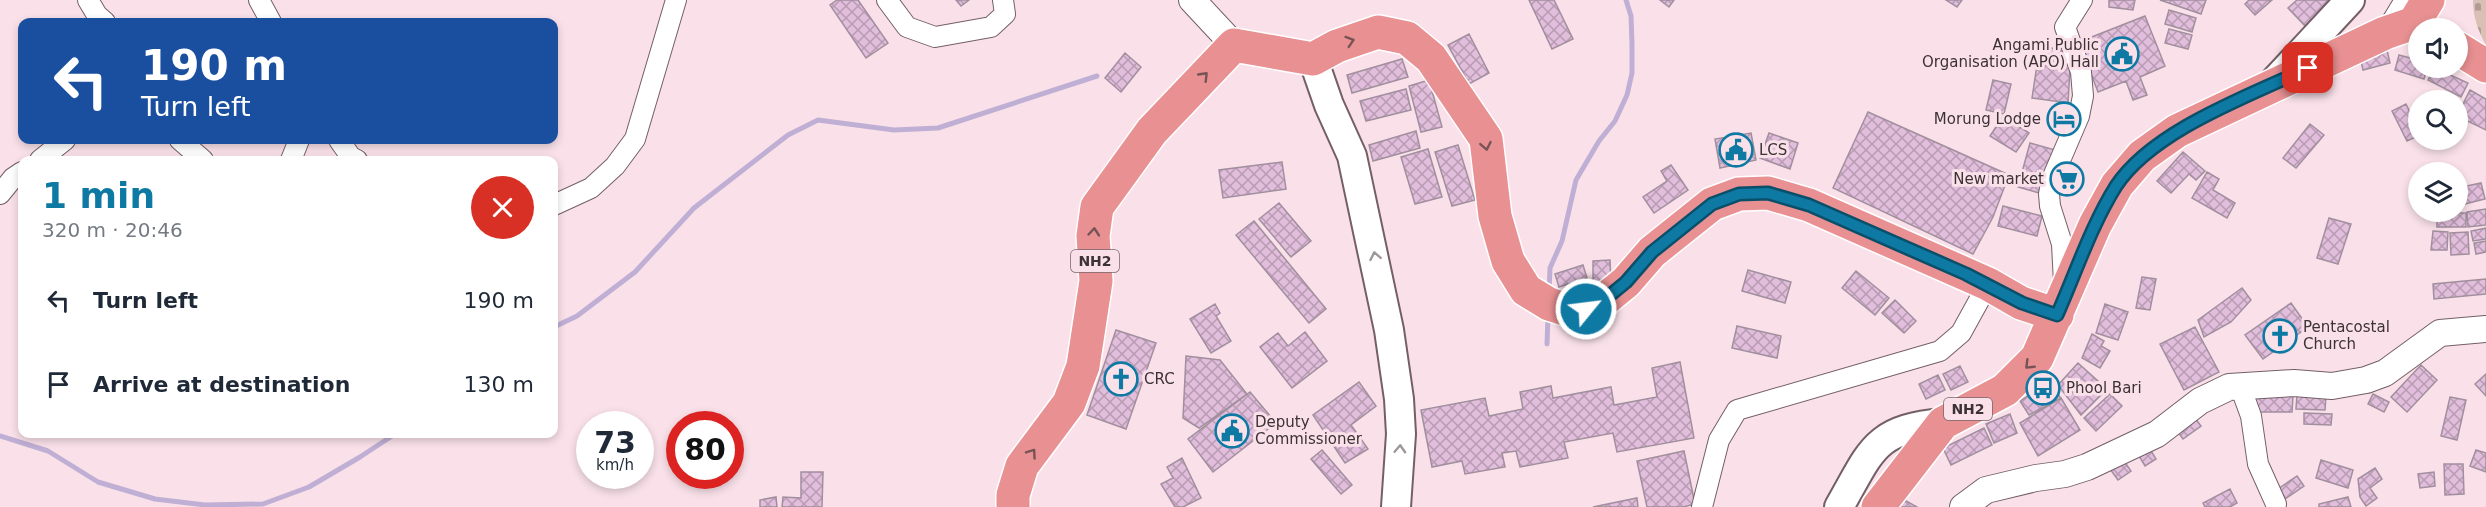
<!DOCTYPE html>
<meta charset="utf-8">
<style>
body{margin:0;font-family:"DejaVu Sans",sans-serif;background:#f2f2f3;color:#1f2937;height:100vh;display:flex;flex-direction:column;font-size:22px;white-space:nowrap}
*{box-sizing:border-box;margin:0}
p{font-size:20px;color:#747a83}
.icon{flex:none;width:33px;height:33px;fill:none;stroke:currentColor;stroke-width:2;stroke-linecap:round;stroke-linejoin:round}
.map{position:relative;flex:1;overflow:hidden}
.sheet{position:absolute;left:18px;top:156px;width:540px;height:282px;display:flex;flex-direction:column;background:#fff;border-radius:12px;box-shadow:0 3px 9px #0003}
.sheet>*{flex:none}
.hud{position:absolute;left:18px;top:18px;width:540px;height:126px;border-radius:12px;box-shadow:0 3px 9px #0003;background:#1a4fa0;color:#fff;overflow:hidden}
.tools{position:absolute;left:2408px;top:18px;display:grid;gap:12px}
.tools a{display:grid;place-items:center;width:60px;height:60px;border-radius:50%;background:#fff;box-shadow:0 3px 9px #0003;font-size:30px}
.speed{position:absolute;left:576px;top:411px;display:flex;gap:12px;font-size:30px;font-weight:700;text-align:center}
.speed>*{display:grid;place-content:center;width:78px;height:78px;border-radius:50%;background:#fff;box-shadow:0 3px 9px #0003;line-height:1}
.speed small{font-size:15px;font-weight:400}
.speed .limit{border:9px solid #d22;background:#fff;color:#111}
.pin{position:absolute;display:grid;place-items:center;width:51px;height:51px;color:#fff;margin:-26px;border-radius:12px;box-shadow:0 3px 9px #0006}
.me{position:absolute;width:66px;margin:-33px;rotate:61deg;stroke-linejoin:round;filter:drop-shadow(0 0 4px #0008)}
.turn{display:flex;align-items:center;gap:21px;height:126px;padding:0 24px;font-size:27px}
.turn .icon{width:78px;height:78px;stroke-width:2.5}
.turn b{display:block;font-size:42px;line-height:51px}
.round{display:grid;place-items:center;flex:none;width:63px;height:63px;border-radius:32px;background:#f2f2f3}
.head{display:flex;align-items:center;justify-content:space-between;height:102px;padding:0 24px}
h1{font-size:36px;font-weight:700;line-height:45px;color:#0e79a3}
ul{padding:0;list-style:none}
li{display:flex;align-items:center;gap:18px;height:84px;padding:0 24px}
li div{flex:1}
li b{display:block;font-size:22px}
li em{font-style:normal}
.map>svg:first-child{display:block}
.cemetery{fill:url(#cemetery-stones)}
.lines{fill:none;stroke-linecap:round;stroke-linejoin:round}
.stream{stroke:#c0afd4;stroke-width:5}
.building{fill:url(#building-cross-hatch);stroke:#a18f9e;stroke-width:1.5}
.minor-casing{stroke:#745f66;stroke-width:22}
.tertiary-casing{stroke:#745f66;stroke-width:28}
.secondary-casing{stroke:#745f66;stroke-width:32}
.trunk-casing{stroke:#fff;stroke-width:36}
.minor{stroke:#fff;stroke-width:20}
.tertiary{stroke:#fff;stroke-width:26}
.secondary{stroke:#fff;stroke-width:28}
.trunk{stroke:#e89092;stroke-width:33}
.oneway{stroke:#785356}
.oneway2{stroke:#9e989a}
.route-casing{stroke:#094f6a;stroke-width:15}
.route{stroke:#0e79a3;stroke-width:10}
.labels{text-anchor:middle;dominant-baseline:central;stroke-width:6;stroke-linejoin:round;paint-order:stroke}
.shield{fill:#fae1e9;stroke:#75666b;stroke-width:1.5}
.shield-label{font-size:14px;font-weight:bold;fill:#3c3235}
.poi-label{font-size:15px;fill:#3c3235;stroke:#fae1e9;text-anchor:start}
</style>
<div class="map">
<svg width="2486" height="507" viewBox="0 0 2486 507">
<defs>
<pattern id="cemetery-stones" width="16" height="16" patternUnits="userSpaceOnUse" patternTransform="scale(1.5)"><rect width="16" height="16" fill="#d9bfb4"/><path d="M2 7V4a2 2 0 0 1 4 0v3zM10 15v-3a2 2 0 0 1 4 0v3z" fill="#b19c93"/></pattern>
<pattern id="building-cross-hatch" width="8" height="8" patternUnits="userSpaceOnUse" patternTransform="scale(1.5)"><rect width="8" height="8" fill="#e1bedc"/><path d="M0 0l8 8M0 8l8-8" fill="none" stroke="#b89bb3"/></pattern>
</defs>
<rect width="100%" height="100%" fill="#fae1e9"/>
<!-- cemetery -->
<path class="cemetery" d="M2473,0h13v45c-8,-14 -13,-28 -13,-45z"/>
<g class="lines">
<!-- stream -->
<path class="stream" d="M1549,292l1,-24 12,-27 14,-61 23,-39 16,-20 12,-26 5,-22v-29l-1,-28 -5,-16
M554,327l23,-11 58,-44 59,-64 94,-73 30,-15 76,10 44,-2 159,-52
M1547,344l1,-28
M0,436l48,15 50,31 57,17 50,6 58,-1 46,-17 51,-30 35,-23"/>
</g>
<!-- building -->
<path class="building" d="M837,0h21l30,43 -22,15 -36,-53z
M956,0h13l-8,6z
M1529,0h25l19,39 -21,10z
M1660,0h14l-5,7z
M1946,0h16l-5,7z
M2109,0h26l-2,10 -24,-3z
M2160,0h46l-5,14z
M2249,0h23l-17,15 -10,-11z
M2297,0h36l-28,26 -17,-18z
M2169,10l27,8 -4,14 -27,-8z
M2145,16l20,50 -25,11 7,18 -14,5 -7,-19 -28,11 -19,-50z
M2169,29l23,6 -4,14 -23,-6z
M1469,34l20,39 -20,11 -21,-39z
M2040,45l31,8 -3,50 -36,-5z
M2387,50l3,13 -27,7 -3,-14z
M1125,53l16,14 -20,25 -16,-14z
M2399,55l19,5v8h9l-3,11 -29,-9z
M1402,59l6,18 -56,16 -5,-18z
M2435,68l33,15 -7,14 -33,-17z
M1429,80l13,47 -21,5 -12,-46z
M1993,80l18,4 -7,30 -18,-4z
M1406,89l5,21 -45,11 -6,-20z
M2470,90l16,9v31l-29,-14z
M2406,104l12,25v7l-11,5 -15,-30z
M1868,112l141,63 -16,42 -20,37 -140,-66z
M2003,116l26,17 -13,19 -26,-16z
M2310,124l14,11 -28,33 -13,-10z
M1416,131l4,17 -47,13 -4,-16z
M1751,133l5,27 -36,8 -5,-29z
M1769,133l29,10 -8,26 -30,-11z
M2030,143l25,7 -12,44 -25,-7z
M1458,145l17,55 -23,6 -17,-54z
M1428,149l14,48 -27,7 -14,-47z
M2183,152l22,19 -9,9 -7,-6 -18,19 -14,-12z
M1282,162l4,27 -63,9 -4,-28z
M1671,165l17,25 -34,23 -11,-16 24,-16 -6,-10z
M2207,172l12,7 -6,11 22,13 -8,15 -35,-20z
M2481,183l4,16 -28,7v-18z
M1279,203l32,38 -20,16 -32,-38z
M2003,206l39,10 -5,20 -39,-10z
M2486,209v16l-18,2 -1,-15z
M2437,213h29v14h-29z
M2329,218l22,6 -13,40 -21,-6z
M1254,221l72,88 -17,14 -73,-88z
M2486,228v11l-13,2 -2,-10z
M2433,231l15,1 -1,18h-16z
M2468,232l1,22 -18,1 -1,-22z
M2486,241v11l-10,2 -2,-11z
M1610,260l1,24h-18v-23z
M1583,265l4,13 -28,9 -4,-13z
M1748,270l43,12 -6,21 -43,-12z
M1856,271l33,27 -14,17 -33,-27z
M2142,277l14,2 -6,31 -14,-2z
M2486,279v15l-52,5 -1,-15z
M1586,280l4,11 -21,8 -4,-10z
M2242,288l9,12 -20,22 -27,15 -6,-17z
M1895,300l21,21 -12,12 -22,-20z
M2291,303l17,24 -45,32 -18,-24z
M1215,304l5,9 -4,3 15,25 -20,12 -21,-34z
M2105,304l23,8 -10,28 -22,-7z
M1737,326l44,10 -4,22 -45,-10z
M2195,327l24,45 -35,18 -24,-46z
M1116,330l40,13 -30,86 -39,-14z
M1305,332l22,29 -35,27 -32,-41 18,-14 10,13z
M2092,334l12,7 -3,5 9,5 -10,17 -18,-10z
M1186,356l34,4 27,34 -48,34 -16,-10z
M1680,362l14,76 -77,14 -4,-19 -49,9 4,16 -48,9 -4,-16 -14,2 3,14 -40,7 -3,-13 -30,6 -11,-57 64,-12 4,18 34,-7 -3,-17 31,-6 2,12 58,-11 3,18 43,-8 -5,-29z
M2078,363l29,26 -26,26 -23,-30z
M2421,365l16,15 -30,32 -16,-15z
M1960,366l8,16 -17,8 -8,-16z
M2486,374v22l-11,-12z
M1938,375l7,15 -19,9 -7,-15z
M1359,382l17,24 -25,19 17,24 -23,14 -32,-48z
M2048,383l13,15 -32,17 -9,-14z
M1250,392l26,31 -63,49 -25,-33z
M2110,394l12,12 -26,25 -12,-13z
M2297,394l29,2 -1,14 -29,-1z
M2373,394l16,8 -5,10 -16,-8z
M2254,395l39,1 -1,16h-38z
M2450,397l16,3 -9,40 -16,-4z
M2061,398l19,32 -42,26 -18,-33z
M2304,413l28,1 -1,11 -27,-1z
M2010,414l7,19 -23,10 -8,-19z
M2195,418l6,8 -18,13 -6,-8z
M1984,428l8,17 -41,20 -8,-17z
M2147,444l9,15 -11,7 -9,-15z
M1322,450l30,35 -11,9 -30,-35z
M2476,450l10,3v19l-16,-6z
M1684,451l11,53 -12,3h-36l-10,-46z
M1182,458l19,40 -18,9h-8l-14,-23 12,-6 -6,-11z
M2321,460l32,10 -5,18 -32,-10z
M2124,461l7,10 -13,9 -8,-11z
M2444,464h19l1,30 -19,1z
M2375,468l7,11 -12,9 7,10 -11,8 -6,-9 -2,-18z
M801,472h22l-1,35h-40l1,-10 18,1z
M2434,472l1,14 -15,2 -2,-14z
M2297,476l7,10 -19,13 -7,-10z
M2230,489l7,14 -7,4h-25l-2,-4z
M776,497l1,10h-17v-7z
M1899,497l18,10h-23z
M2348,497l3,10h-32v-3z
M1637,498l1,9h-45z"/>
<g class="lines">
<defs>
<path id="minor" d="M88,0l9,15 8,7
M259,0l12,22
M887,0l20,27 28,10 56,-10 14,-13 -2,-14
M2385,33l20,-33
M180,140l23,20
M339,140l12,17 6,3
M40,160l25,-20
M291,160l8,-20
M0,194l13,-16 9,-6
M554,205l37,-17 24,-22 20,-27 41,-139
M2064,283l-2,-39 -12,-38 -1,-12 3,-15 27,-63 4,-20 -2,-24 -16,-45 17,-27
M2240,386l11,30 7,48 18,40
M1702,507l17,-67 18,-30 203,-59 21,-18 27,-49"/>
<path id="tertiary" d="M1192,0l42,45
M1963,507l23,-17 50,-12 29,-4 22,-7 70,-33 43,-33 29,-14 65,-4 38,3 34,-6 19,-7 55,-40 46,-4"/>
<path id="secondary" d="M1313,59l16,46 23,51 37,174 10,69 2,35 -5,73
M2272,84l78,-84
M1839,507c32,-55 34,-78 104,-84"/>
<path id="trunk" d="M2457,48l29,18
M1013,507v-12l9,-29 47,-63 14,-37 13,-85 -3,-45 4,-29 55,-76 82,-86 79,14 24,-13 41,-14 29,6 24,20 55,81 9,77 13,45 18,29 23,14 25,8 24,-7 28,-23 26,-30 60,-48 27,-10 29,-1 41,12 179,79 33,19 36,12
M1878,507l65,-84 62,-33 32,-32 58,-133 22,-40 25,-29 35,-25 208,-98 29,-10 14,-23"/>
</defs>
<!-- minor casing -->
<use href="#minor" class="minor-casing"/>
<!-- tertiary casing -->
<use href="#tertiary" class="tertiary-casing"/>
<!-- secondary casing -->
<use href="#secondary" class="secondary-casing"/>
<!-- trunk casing -->
<use href="#trunk" class="trunk-casing"/>
<!-- minor -->
<use href="#minor" class="minor"/>
<!-- tertiary -->
<use href="#tertiary" class="tertiary"/>
<!-- secondary -->
<use href="#secondary" class="secondary"/>
<!-- trunk -->
<use href="#trunk" class="trunk"/>
</g>
<!-- one-way arrows -->
<defs><path id="oneway-chevron" d="M-2-3.5L2.5 0L-2 3.5" fill="none" stroke-width="1.6" stroke-linecap="round" stroke-linejoin="round" transform="scale(1.5)"/></defs>
<g class="oneway">
<use href="#oneway-chevron" transform="translate(1350 41) rotate(-18)"/>
<use href="#oneway-chevron" transform="translate(1204 76) rotate(-46)"/>
<use href="#oneway-chevron" transform="translate(1486 146) rotate(79)"/>
<use href="#oneway-chevron" transform="translate(1094 232) rotate(-85)"/>
<use href="#oneway-chevron" transform="translate(2029 365) rotate(135)"/>
<use href="#oneway-chevron" transform="translate(1032 453) rotate(-55)"/>
</g>
<g class="oneway2">
<use href="#oneway-chevron" transform="translate(1375 256) rotate(-101)"/>
<use href="#oneway-chevron" transform="translate(1400 449) rotate(-87)"/>
</g>
<g class="lines">
<defs>
<path id="route" d="M1586,309l12,-4 28,-23 26,-30 60,-48 27,-10 29,-1 41,12 157,69 56,29 35,12c19,-43 34,-89 59,-129 37,-56 133,-90 192,-118"/>
</defs>
<!-- route casing -->
<use href="#route" class="route-casing"/>
<!-- route -->
<use href="#route" class="route"/>
</g>
<!-- icons -->
<defs>
<symbol id="civic-ring" viewBox="-11 -11 22 22"><circle r="9.5" fill="#fae1e9" stroke="#0e79a3" stroke-width="1.5"/><path d="M-.6-6.5H3V-4.5H.6V-3L4-1V1h2V6H-6V1h2V-1L-.6-3ZM-1.2 2.5V6h2.4V2.5Z" fill="#0e79a3"/></symbol>
<symbol id="hotel-ring" viewBox="-11 -11 22 22"><circle r="9.5" fill="#fae1e9" stroke="#0e79a3" stroke-width="1.5"/><path d="M-6-4.5h1.5V1H6V5H4.5V3h-9V5H-6ZM-4 0a1.8 1.8 0 1 1 3.6 0ZM.5 0V-2.5h3Q6-2.5 6 0Z" fill="#0e79a3"/></symbol>
<symbol id="supermarket-ring" viewBox="-11 -11 22 22"><circle r="9.5" fill="#fae1e9" stroke="#0e79a3" stroke-width="1.5"/><path d="M-6-5.5h2.5l.6 2H6L4.5 2H-2.5L-4.4-4H-6ZM-1.5 3.2a1.3 1.3 0 1 0 .1 0ZM3 3.2a1.3 1.3 0 1 0 .1 0Z" fill="#0e79a3"/></symbol>
<symbol id="church-ring" viewBox="-11 -11 22 22"><circle r="9.5" fill="#fae1e9" stroke="#0e79a3" stroke-width="1.5"/><path d="M-1.2-6h2.4v3.5h3.3v2.4h-3.3V6h-2.4V-.1h-3.3v-2.4h3.3Z" fill="#0e79a3"/></symbol>
<symbol id="bus-ring" viewBox="-11 -11 22 22"><circle r="9.5" fill="#fae1e9" stroke="#0e79a3" stroke-width="1.5"/><path d="M-5-6H5V4H4V6H2V4H-2V6H-4V4H-5ZM-3.5-4V0h7V-4ZM-3.5 1.2v1.5H-2V1.2ZM2 1.2v1.5H3.5V1.2Z" fill="#0e79a3"/></symbol>
</defs>
<g fill-rule="evenodd">
<use href="#civic-ring" x="2103" y="35" width="38" height="38"/>
<use href="#hotel-ring" x="2045" y="100" width="38" height="38"/>
<use href="#civic-ring" x="1717" y="131" width="38" height="38"/>
<use href="#supermarket-ring" x="2048" y="160" width="38" height="38"/>
<use href="#church-ring" x="2261" y="317" width="38" height="38"/>
<use href="#church-ring" x="1102" y="360" width="38" height="38"/>
<use href="#bus-ring" x="2024" y="369" width="38" height="38"/>
<use href="#civic-ring" x="1213" y="412" width="38" height="38"/>
</g>
<g class="labels">
<!-- shield labels -->
<g class="shield">
<rect x="1071" y="250" width="48" height="22" rx="4.5"/>
<rect x="1944" y="398" width="48" height="22" rx="4.5"/>
</g>
<g class="shield-label">
<text x="1095" y="261">NH2</text>
<text x="1968" y="409">NH2</text>
</g>
<!-- poi labels -->
<g class="poi-label">
<text x="2099" y="45" text-anchor="end">Angami Public<tspan x="2099" dy="17">Organisation (APO) Hall</tspan></text>
<text x="2041" y="119" text-anchor="end">Morung Lodge</text>
<text x="1759" y="150">LCS</text>
<text x="2044" y="179" text-anchor="end">New market</text>
<text x="2303" y="327">Pentacostal<tspan x="2303" dy="17">Church</tspan></text>
<text x="1144" y="379">CRC</text>
<text x="2066" y="388">Phool Bari</text>
<text x="1255" y="422">Deputy<tspan x="1255" dy="17">Commissioner</tspan></text>
</g>
</g>
</svg>
<div class="tools">
<a><svg class="icon" aria-label="sound" viewBox="0 0 24 24"><path d="M4 9h4l5-4v14l-5-4H4zM17 9q2 3 0 6"/></svg></a>
<a><svg class="icon" aria-label="search" viewBox="0 0 24 24"><circle cx="10" cy="10" r="6"/><path d="M15 15l6 6"/></svg></a>
<a><svg class="icon" aria-label="layers" viewBox="0 0 24 24"><path d="M12 4l9 5-9 5-9-5zM3 14l9 5 9-5"/></svg></a>
</div>
<div class="speed"><div>73<small>km/h</small></div><div class="limit">80</div></div>
<div class="pin" style="left:2308px;top:68px;background:#d93025"><svg class="icon" aria-label="arrive" viewBox="0 0 24 24"><path d="M6 21V4h12l-3 4 3 4H6"/></svg></div>
<svg class="me" style="left:1586px;top:309px" viewBox="-20 -20 40 40"><circle r="17" fill="#0e79a3" stroke="#fff" stroke-width="3"/><path d="M0-11L8 9 0 5-8 9z" fill="#fff"/></svg>
<div class="hud">
<div class="turn"><svg class="icon" aria-label="left" viewBox="0 0 24 24"><path d="M17 20v-9H6M10 6l-5 5 5 5"/></svg><div><b>190 m</b>Turn left</div></div>
</div>
<section class="sheet">
<div class="head"><div><h1>1 min</h1><p>320 m · 20:46</p></div><a class="round" style="background:#d93025;color:#fff"><svg class="icon" aria-label="close" viewBox="0 0 24 24"><path d="M6 6l12 12M18 6L6 18"/></svg></a></div>
<ul>
<li><svg class="icon" aria-label="left" viewBox="0 0 24 24"><path d="M17 20v-9H6M10 6l-5 5 5 5"/></svg><div><b>Turn left</b></div><em>190 m</em></li>
<li><svg class="icon" aria-label="arrive" viewBox="0 0 24 24"><path d="M6 21V4h12l-3 4 3 4H6"/></svg><div><b>Arrive at destination</b></div><em>130 m</em></li>
</ul>
</section>
</div>
